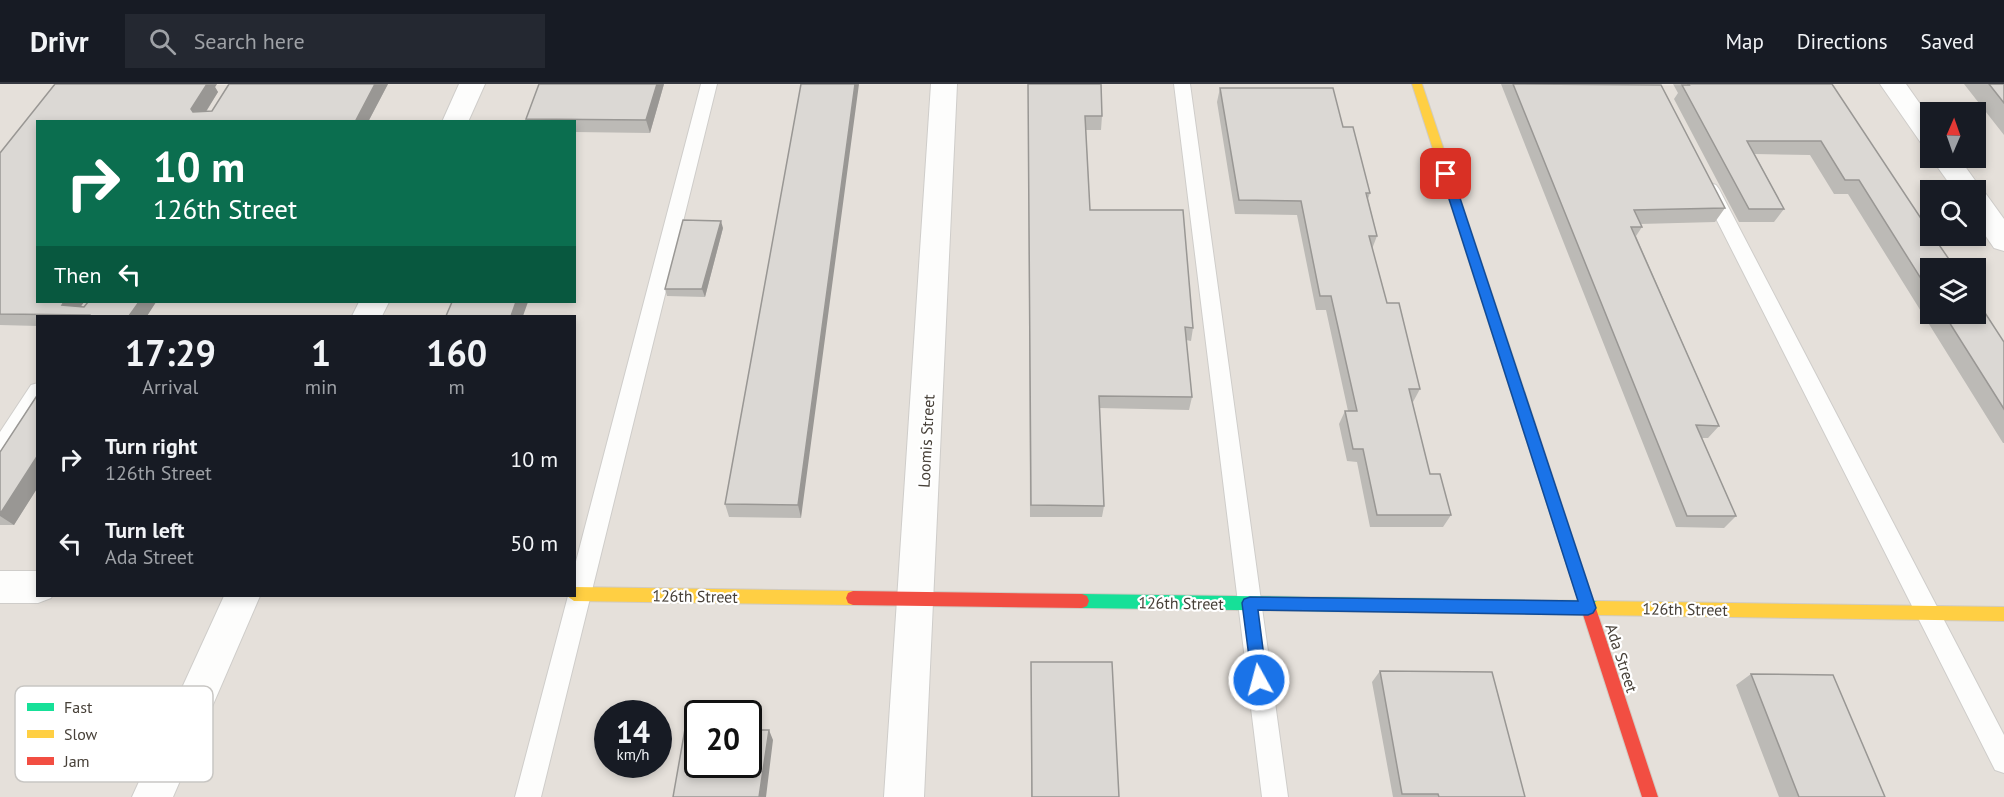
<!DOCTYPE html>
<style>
body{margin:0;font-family:"PT Sans",sans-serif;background:#242831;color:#f1f3f6;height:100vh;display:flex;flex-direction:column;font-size:22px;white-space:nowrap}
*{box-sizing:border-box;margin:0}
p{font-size:20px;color:#9ea1a6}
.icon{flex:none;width:33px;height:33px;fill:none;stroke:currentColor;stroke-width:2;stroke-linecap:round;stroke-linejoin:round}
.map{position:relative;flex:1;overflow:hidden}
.panel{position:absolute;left:36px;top:231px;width:540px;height:282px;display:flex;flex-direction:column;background:#171b24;border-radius:0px;box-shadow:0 3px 9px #0003}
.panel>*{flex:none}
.banner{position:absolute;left:36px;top:36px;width:540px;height:183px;border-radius:0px;box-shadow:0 3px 9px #0003;background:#0b6e4f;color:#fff;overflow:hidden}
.needle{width:39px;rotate:2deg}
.controls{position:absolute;left:1920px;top:18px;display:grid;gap:12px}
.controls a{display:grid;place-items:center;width:66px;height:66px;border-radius:0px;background:#171b24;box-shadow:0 3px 9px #0003;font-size:30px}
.speed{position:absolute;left:594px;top:616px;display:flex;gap:12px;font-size:30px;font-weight:700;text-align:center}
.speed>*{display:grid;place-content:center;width:78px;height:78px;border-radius:50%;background:#171b24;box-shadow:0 3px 9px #0003;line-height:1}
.speed small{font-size:15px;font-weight:400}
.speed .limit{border:3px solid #111;border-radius:9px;background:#fff;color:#111}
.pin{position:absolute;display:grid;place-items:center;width:51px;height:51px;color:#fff;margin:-26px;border-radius:12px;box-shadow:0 3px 9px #0006}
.me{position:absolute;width:66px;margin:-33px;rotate:353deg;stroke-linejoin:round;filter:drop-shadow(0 0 4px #0008)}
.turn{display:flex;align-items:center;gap:21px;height:126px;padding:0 18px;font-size:27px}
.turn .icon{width:78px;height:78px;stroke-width:2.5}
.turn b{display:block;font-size:42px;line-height:51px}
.then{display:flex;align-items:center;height:57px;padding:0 18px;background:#0003;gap:12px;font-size:22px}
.eta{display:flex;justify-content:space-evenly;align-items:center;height:102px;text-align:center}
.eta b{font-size:36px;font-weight:800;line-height:42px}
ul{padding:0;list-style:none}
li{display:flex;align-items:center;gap:18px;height:84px;padding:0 18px}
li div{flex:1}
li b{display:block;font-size:22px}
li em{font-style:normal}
header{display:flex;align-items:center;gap:36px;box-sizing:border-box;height:84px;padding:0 30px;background:#171b24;border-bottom:2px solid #363941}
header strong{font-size:28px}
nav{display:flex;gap:33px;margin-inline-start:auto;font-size:21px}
.search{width:420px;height:54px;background:#242831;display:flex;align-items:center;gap:15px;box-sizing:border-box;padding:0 21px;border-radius:0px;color:#9ea1a6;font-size:22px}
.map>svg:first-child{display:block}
.residential{fill:#e5e0da;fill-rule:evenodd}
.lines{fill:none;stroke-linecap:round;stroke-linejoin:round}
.lane-casing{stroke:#cfcdca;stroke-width:2}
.street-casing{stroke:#cfcdca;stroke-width:2}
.fast-casing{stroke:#d0cbc3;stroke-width:2}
.slow-casing{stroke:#d0cbc3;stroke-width:2}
.jam-casing{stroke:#d0cbc3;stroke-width:2}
.lane{fill:#fdfdfc;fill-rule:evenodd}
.street{fill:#fdfdfc;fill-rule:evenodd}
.fast{fill:#16e098;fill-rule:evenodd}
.slow{fill:#ffcf43;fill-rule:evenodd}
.jam{fill:#f24e42;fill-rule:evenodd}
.wall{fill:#bcbab6}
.shaded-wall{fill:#999794}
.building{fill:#dbd8d4;stroke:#999794;stroke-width:1.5}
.route{fill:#1a73e8;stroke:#114b97;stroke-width:1.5}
.labels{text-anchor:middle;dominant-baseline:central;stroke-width:4.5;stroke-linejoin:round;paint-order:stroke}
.street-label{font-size:16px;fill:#474038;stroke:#fff}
.key{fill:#fff;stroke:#c8c6c3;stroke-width:1.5}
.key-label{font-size:16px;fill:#474038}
</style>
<header>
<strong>Drivr</strong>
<div class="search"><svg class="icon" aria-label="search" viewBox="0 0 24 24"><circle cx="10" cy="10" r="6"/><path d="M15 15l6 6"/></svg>Search here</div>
<nav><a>Map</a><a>Directions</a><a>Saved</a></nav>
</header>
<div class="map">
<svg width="2004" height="713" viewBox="0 0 2004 713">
<rect width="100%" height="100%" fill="#f1efec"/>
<!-- residential -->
<path class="residential" d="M0,0h2004v713h-2004zM1930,28h46v46h-46zM38,38h536v180h-536zM1930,106h46v46h-46zM1930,184h46v46h-46zM38,232h536v280h-536zM608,630h50v51h-50zM698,630h50v51h-50z"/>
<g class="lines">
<defs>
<path id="lane" d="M701,0h16l-176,713h-26l53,-201h6v-27z
M1174,0h16l98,713h-26z
M1710,99l6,2 3,4 285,546v38l-9,-3 -294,-581 3,-4z
M38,299v26l-31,47 -7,3v-27l31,-47z"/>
<path id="street" d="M459,0h26l-17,38h-26z
M931,0h26l-33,713h-40z
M1880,0h26l24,34v28l-9,-3z
M1931,74h28l23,32 -2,3 6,1 18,25v32l-10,-3 -18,-26v-32h-22z
M359,218h30l-7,14h-30z
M0,487h38v25h14l-1,2 -13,5h-38z
M224,512h36l-87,201h-41z"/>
<path id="fast" d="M1082,510l515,7 5,2 2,5 -2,5 -5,2 -515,-7 -5,-2 -2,-5 2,-5z"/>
<path id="slow" d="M1412,0h10l113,339 -2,4h-10l-2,-4z
M574,503l279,4 5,2 2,5 -2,5 -5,2 -279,-4 -7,-5h7z
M1597,517l407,6v14l-407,-6 -5,-2 -2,-5 2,-5z"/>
<path id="jam" d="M1528,334l5,1 2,4 123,374h-16l-121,-374 2,-4z
M853,507l229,3 5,2 2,5 -2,5 -5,2 -229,-3 -5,-2 -2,-5 2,-5z"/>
</defs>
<!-- lane casing -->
<use href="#lane" class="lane-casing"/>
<!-- street casing -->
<use href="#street" class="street-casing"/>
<!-- fast casing -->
<use href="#fast" class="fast-casing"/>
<!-- slow casing -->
<use href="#slow" class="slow-casing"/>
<!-- jam casing -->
<use href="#jam" class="jam-casing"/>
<!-- lane -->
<use href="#lane" class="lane"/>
<!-- street -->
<use href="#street" class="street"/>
<!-- fast -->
<use href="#fast" class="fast"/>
<!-- slow -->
<use href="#slow" class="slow"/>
<!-- jam -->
<use href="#jam" class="jam"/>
</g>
<!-- wall -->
<path class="wall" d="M55,0h162l-2,3 3,5 -12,20 182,-28 -20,38h-330v180h46l-4,5h4l4,-5h68l-9,14h-109v10l-38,-1v-172z
M664,0l-14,49 -76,-1v-10h-47l-1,-3z
M801,0v434l-72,-1 -4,-13z
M1028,0l74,32 -1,14h-15l4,80 103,118 -2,13 -5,-1 6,57 -3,13 -90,-2 5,98 -2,11h-72z
M1501,0h106l118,124 -10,14 -75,2 2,3 -6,9 83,190 -11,12h-6l34,78 -12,12 -48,-1z
M1673,0h159l98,184v46h46l28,28v101h-1l-155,-249h-14l-24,-39 -55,-1 29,55 -10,13h-35l-65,-123 4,-6z
M1964,0h40v51z
M1220,4l123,39 27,66 -2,6 9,37 -5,13 15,54 33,86 -7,13h-1l18,72 21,41 -8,12h-73l-13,-65 -10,-1 -8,-37 6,-13h3l-22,-101h-10l-19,-95 -62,-1 -18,-112z
M723,144l-18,69 -38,-1 -2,-7z
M38,310v93l-24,38h-14v-73z
M1031,578l88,135h-88z
M1380,587l145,126h-132l-21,-115z
M1751,590l134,123h-106l-43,-112z"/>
<!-- shaded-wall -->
<path class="shaded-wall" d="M206,0h11l-2,3 3,5 -18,29 -9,-12z
M375,0h13l-20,38h-13z
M657,0h7l-14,49 -4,-13z
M855,0h4l-58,434 -3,-13z
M721,137l2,7 -18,69 -3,-8z
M64,218h20l-9,13 -13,-10z
M139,218h17l-9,14h-18z
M516,218h12l-5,14h-12z
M38,371v32l-24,38 -14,-9v-2z
M769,646l4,10 -7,57h-7z"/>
<!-- building -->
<path class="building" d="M55,0h152l-16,25 2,3 19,-1 17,-27h146l-20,38h-317v180h26l-2,3 22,2 4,-5h51l-10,14h-39v-1l-90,-1v-161z
M539,0h118l-11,36 -120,-1z
M801,0h54l-57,421 -73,-1z
M1028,0h73l1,32h-17l5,94h93l10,118 -8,-1 7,70 -93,-1 5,110 -73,-1z
M1513,0l148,1 64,123 -91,2 8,17h-11l88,199 -23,-1 40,91h-49z
M1688,0h144l98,148v4h3l22,32h-25v25l-71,-113h-14l-24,-39h-74l37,68h-35l-67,-124h7z
M1989,0h15v19z
M1220,4h113l10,39h10l17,66h-4l11,43h-8l18,67h12l21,86h-11l21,85h10l11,41h-74l-14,-66h-10l-8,-38h12l-26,-115h-11l-19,-95 -62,-1z
M683,136l38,1 -19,68h-37z
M1976,215l28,43v67l-60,-95h32z
M452,218h64l-5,14h-65z
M38,310v61l-38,59v-62z
M1031,578h81l7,135h-87z
M1380,587l112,1 33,125h-86l-1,-3h-36z
M1751,590l82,1 52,122h-86z
M685,645h13v36h50v-35h21l-10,67h-86z"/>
<!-- route -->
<path class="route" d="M1446,86l6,4 144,434 -3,5 -5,2 -330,-5 9,70 -2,6 -6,2 -5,-2 -2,-6 -10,-77 2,-4 6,-2 328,4 -137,-427z"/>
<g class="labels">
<!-- street labels -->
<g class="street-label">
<text transform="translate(926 357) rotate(-87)">Loomis Street</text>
<text transform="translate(695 512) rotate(1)">126th Street</text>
<text transform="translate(1181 519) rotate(1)">126th Street</text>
<text transform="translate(1685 525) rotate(1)">126th Street</text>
<text transform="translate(1622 574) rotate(72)">Ada Street</text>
</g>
</g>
<!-- legend -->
<rect x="15" y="602" width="198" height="96" rx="9" class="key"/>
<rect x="27" y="619" width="27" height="8" fill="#16e098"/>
<rect x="27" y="646" width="27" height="8" fill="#ffcf43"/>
<rect x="27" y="673" width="27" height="8" fill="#f24e42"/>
<g class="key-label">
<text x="64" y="629">Fast</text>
<text x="64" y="656">Slow</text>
<text x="64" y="683">Jam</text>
</g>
</svg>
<div class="controls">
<a><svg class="needle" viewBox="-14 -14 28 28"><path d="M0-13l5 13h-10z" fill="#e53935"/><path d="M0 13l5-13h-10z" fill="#9ea1a6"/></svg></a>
<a><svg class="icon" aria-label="search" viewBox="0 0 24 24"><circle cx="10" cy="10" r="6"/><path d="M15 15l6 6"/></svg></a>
<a><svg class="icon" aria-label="layers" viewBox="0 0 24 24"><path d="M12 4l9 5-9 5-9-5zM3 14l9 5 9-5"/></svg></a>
</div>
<div class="speed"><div>14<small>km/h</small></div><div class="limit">20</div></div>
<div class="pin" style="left:1446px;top:90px;background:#d93025"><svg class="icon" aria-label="arrive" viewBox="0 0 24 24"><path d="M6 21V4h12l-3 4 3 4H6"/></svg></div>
<svg class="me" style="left:1259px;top:596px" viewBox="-20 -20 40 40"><circle r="17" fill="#1a73e8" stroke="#fff" stroke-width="3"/><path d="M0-11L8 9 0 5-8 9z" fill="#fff"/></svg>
<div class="banner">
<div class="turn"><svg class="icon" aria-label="right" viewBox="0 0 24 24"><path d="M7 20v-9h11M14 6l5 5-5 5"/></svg><div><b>10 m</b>126th Street</div></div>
<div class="then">Then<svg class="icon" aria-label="left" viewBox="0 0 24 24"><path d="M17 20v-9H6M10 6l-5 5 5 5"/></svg></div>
</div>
<section class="panel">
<div class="eta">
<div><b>17:29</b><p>Arrival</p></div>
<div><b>1</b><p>min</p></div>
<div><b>160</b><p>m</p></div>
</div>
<ul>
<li><svg class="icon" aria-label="right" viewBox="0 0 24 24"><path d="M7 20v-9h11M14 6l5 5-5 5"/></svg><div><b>Turn right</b><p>126th Street</p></div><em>10 m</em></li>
<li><svg class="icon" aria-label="left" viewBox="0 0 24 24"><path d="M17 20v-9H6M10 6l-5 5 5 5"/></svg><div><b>Turn left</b><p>Ada Street</p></div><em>50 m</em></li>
</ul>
</section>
</div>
